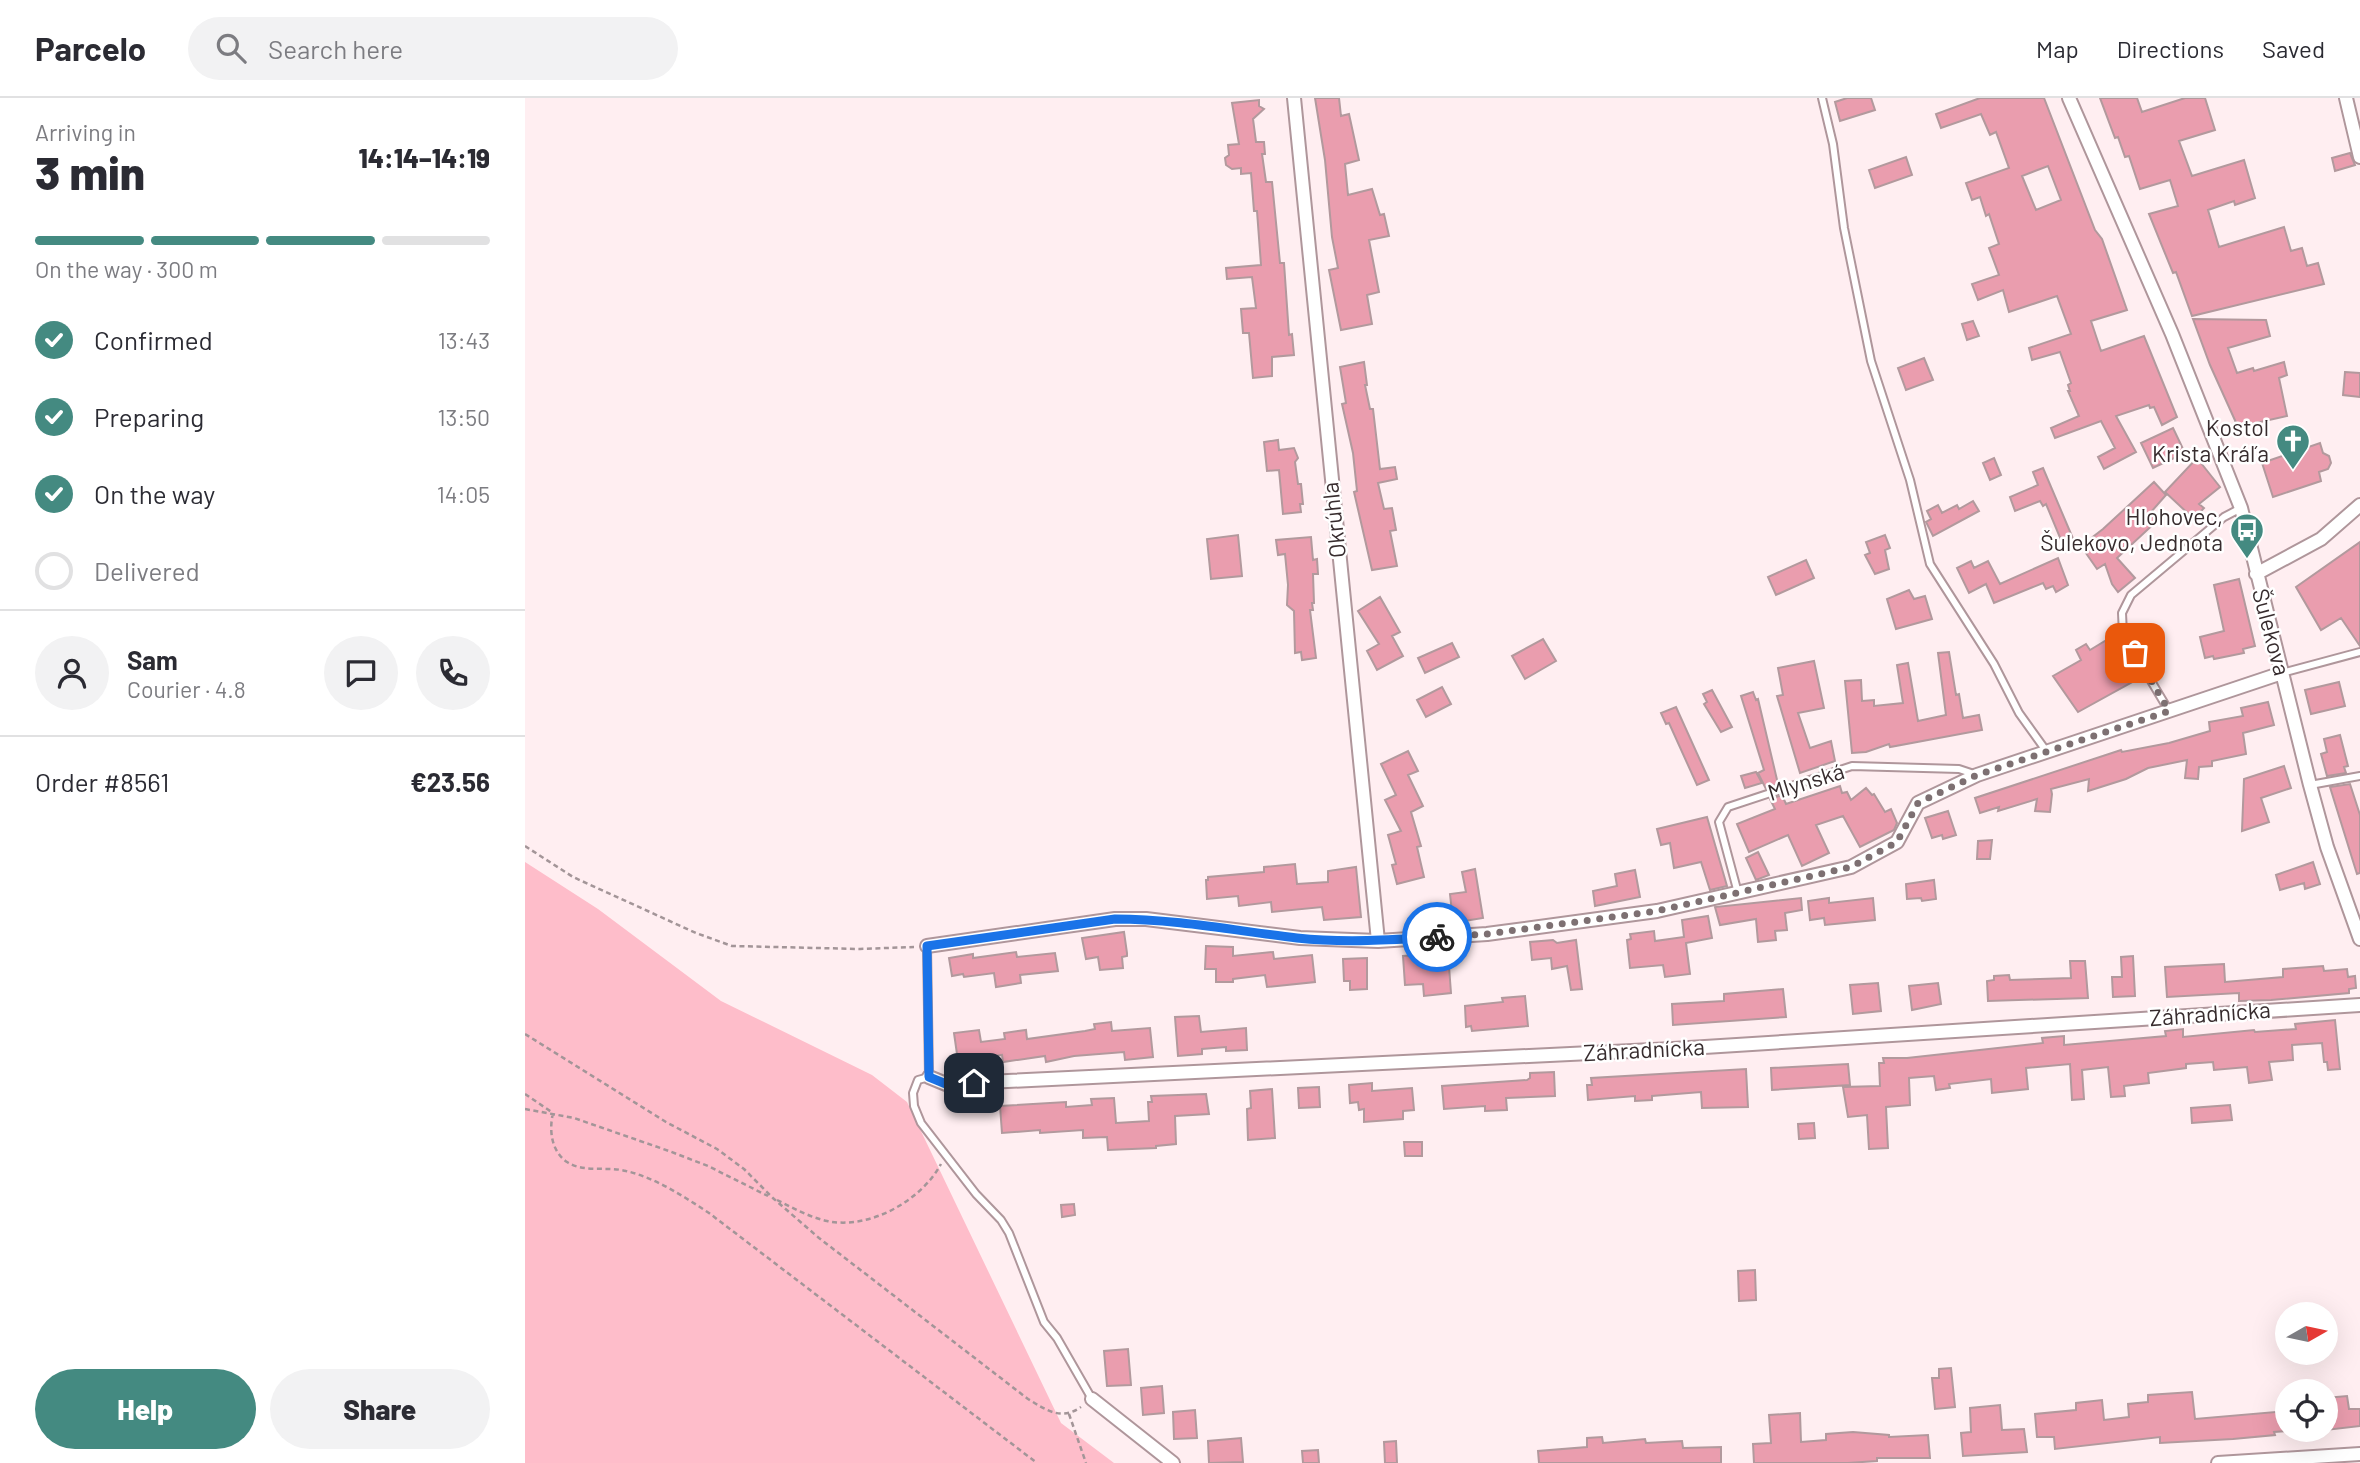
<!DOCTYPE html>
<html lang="en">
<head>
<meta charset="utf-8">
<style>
  :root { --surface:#fff; --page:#f2f2f3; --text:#2b2b33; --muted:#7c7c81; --line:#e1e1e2; --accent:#448a81 }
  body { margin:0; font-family:Barlow,sans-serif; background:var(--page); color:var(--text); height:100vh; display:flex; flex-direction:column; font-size:26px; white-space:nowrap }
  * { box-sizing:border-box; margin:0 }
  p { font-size:23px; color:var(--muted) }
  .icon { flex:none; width:38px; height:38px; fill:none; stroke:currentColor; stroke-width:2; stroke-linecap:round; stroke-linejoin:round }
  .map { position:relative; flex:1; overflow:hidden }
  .drawer { display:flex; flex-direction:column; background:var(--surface); width:525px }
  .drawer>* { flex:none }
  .needle { width:46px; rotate:81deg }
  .tools { position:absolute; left:1750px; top:1204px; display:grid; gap:14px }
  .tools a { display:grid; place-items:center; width:63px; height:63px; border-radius:50%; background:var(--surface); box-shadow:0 7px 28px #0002; font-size:35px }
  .pin { position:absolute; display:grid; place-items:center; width:60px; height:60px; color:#fff; margin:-30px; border-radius:14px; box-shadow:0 4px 10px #0006 }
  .courier { position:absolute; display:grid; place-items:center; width:70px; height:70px; margin:-35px; border:5px solid #1a73e8; border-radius:50%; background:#fff; color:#222; box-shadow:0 2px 9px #0007 }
  .summary em { font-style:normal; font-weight:800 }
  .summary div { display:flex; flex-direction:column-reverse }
  .summary { display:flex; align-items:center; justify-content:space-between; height:119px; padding:0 35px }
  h1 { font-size:46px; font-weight:800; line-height:52px }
  .bar { display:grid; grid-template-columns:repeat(4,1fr); gap:10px 7px; align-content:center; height:84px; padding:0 35px }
  .bar i { height:9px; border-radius:5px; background:var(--line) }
  .bar .selected { background:var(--accent) }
  .bar p { grid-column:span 4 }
  .line { display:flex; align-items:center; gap:18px; padding:0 35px; border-top:2px solid var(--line) }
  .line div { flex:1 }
  .round { display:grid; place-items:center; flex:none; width:74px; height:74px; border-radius:37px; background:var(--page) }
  ol { padding:0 35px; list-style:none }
  li { display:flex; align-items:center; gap:21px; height:77px }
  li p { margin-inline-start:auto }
  li .icon { padding:7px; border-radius:50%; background:var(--accent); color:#fff; stroke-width:4 }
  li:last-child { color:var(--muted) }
  li i { width:38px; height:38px; border:4px solid var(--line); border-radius:50% }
  .button { display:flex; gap:14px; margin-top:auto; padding:14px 35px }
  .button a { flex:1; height:80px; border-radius:42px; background:var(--accent); color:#fff; font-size:28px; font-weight:800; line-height:80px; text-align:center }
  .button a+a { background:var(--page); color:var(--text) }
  header { display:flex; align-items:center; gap:42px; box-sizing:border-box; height:98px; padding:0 35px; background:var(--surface); border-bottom:2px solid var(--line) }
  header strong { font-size:33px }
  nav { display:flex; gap:38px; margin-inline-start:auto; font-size:24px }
  .search { width:490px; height:63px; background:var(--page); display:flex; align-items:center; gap:18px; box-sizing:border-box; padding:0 24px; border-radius:38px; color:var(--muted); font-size:26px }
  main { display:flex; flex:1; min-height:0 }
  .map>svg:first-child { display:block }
</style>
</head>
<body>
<header>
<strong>Parcelo</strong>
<div class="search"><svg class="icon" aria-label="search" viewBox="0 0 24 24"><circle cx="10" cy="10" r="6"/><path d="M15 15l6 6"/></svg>Search here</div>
<nav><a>Map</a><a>Directions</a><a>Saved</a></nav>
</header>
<main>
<section class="drawer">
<div class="summary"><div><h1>3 min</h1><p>Arriving in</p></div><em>14:14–14:19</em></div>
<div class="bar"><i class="selected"></i><i class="selected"></i><i class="selected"></i><i></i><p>On the way · 300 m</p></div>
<ol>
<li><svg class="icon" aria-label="check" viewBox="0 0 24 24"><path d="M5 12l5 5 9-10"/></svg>Confirmed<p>13:43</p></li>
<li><svg class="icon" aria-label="check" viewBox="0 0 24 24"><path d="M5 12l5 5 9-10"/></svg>Preparing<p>13:50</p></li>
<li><svg class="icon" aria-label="check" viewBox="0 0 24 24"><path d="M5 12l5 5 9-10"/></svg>On the way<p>14:05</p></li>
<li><i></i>Delivered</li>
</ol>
<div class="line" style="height:126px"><a class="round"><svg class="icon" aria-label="person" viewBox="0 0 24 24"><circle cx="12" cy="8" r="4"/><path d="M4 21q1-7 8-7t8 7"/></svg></a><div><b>Sam</b><p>Courier · 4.8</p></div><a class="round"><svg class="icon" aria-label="chat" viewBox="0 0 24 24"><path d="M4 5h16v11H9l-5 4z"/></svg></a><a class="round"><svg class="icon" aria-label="phone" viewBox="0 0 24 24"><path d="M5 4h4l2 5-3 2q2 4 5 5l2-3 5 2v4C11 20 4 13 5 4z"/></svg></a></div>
<div class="line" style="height:91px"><div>Order #8561</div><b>€23.56</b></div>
<div class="button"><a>Help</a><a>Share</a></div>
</section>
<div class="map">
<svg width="1835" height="1365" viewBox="0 0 1835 1365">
  <rect width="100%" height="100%" fill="#ffeef1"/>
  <path fill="#febdca" d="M0,764l73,47 123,92 151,74 35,27 154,321 53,40h-589z"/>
  <path fill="#ea9dae" stroke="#b2999d" stroke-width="2" fill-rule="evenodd" d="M790,0h24l2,18 8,-2 10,46 -14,4 3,31 24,-6 8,26 4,-1 5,22 -20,4 10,52 -12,3 5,29 -31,6 -12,-60 9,-2 -6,-31 -7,-77z
    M1322,0h24l4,12 -35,11 -5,-19z
    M1455,0h64l51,132 7,9 25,71 -36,11 10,30 43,-15 33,81 -15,8 -8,-18 -4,1 -1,-3 -33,11 20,36 -32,17 -6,-12 17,-9 -14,-27 -46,17 -4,-10 28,-12 -11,-25h2l-2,-6 3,-2 -11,-31 -28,8 -3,-12 42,-14 -14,-38 -48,16 -6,-22 -25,10 -6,-16 27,-9 -10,-27 10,-4 -10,-30 -3,2 -6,-19 -8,3 -6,-17 43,-15 -13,-36 -6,3 -9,-21 -40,14 -5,-14zM1523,68l13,34 -25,10 -14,-34z
    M1575,0h37l5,14 43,-14h20l10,32 -36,11 13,35 52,-16 11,38 -20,7 -1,-4 -26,9 11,37 65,-20 7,24 11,-3 5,18 11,-3 6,21 -132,32 -16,-44 -3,1 -24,-59 29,-8 -8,-26 -30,9 -11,-33 -4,1 -7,-20 -3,1z
    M734,2v6l5,3 -11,10 3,23h8l1,12h-3l4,28h6l8,81h4l5,72 3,-1 2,21 -22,2v19l-19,2 -4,-45h-6l-2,-24 15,-1 -4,-31 -25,2 -1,-11 35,-3 -4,-54h-3l-3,-38 -10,1v-6l-9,1 -6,-4 -1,-7 4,-3 -1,-10 11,-1 -7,-41z
    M1825,55l5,12 -20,6 -3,-13z
    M1381,59l6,18 -37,13 -6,-18z
    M1668,221l73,1 4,16 -42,12 9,25 16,-5 1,3 30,-9 3,13 -8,3 8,38 -49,11 -28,-62z
    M1448,223l6,15 -12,4 -5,-16z
    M1399,260l9,22 -27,10 -8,-22z
    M839,264l3,23h-2l5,24h3l7,60 15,-2 2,12 -19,4 6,26 8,-1 4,22 -6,1 7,35 -25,4 -18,-78 3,-1 -4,-38 -11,-49 4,-1 -6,-36z
    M1820,274l15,1v24l-17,-2z
    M1648,330l12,25 -32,15 -12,-25z
    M753,342l1,10 15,-2 4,10 -3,4 3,22h3l2,20h-3l1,8 -18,2 -4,-44 -12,1 -3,-29z
    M1795,345l3,10 6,3 2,7 -3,6 -9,3 2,9 -48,16 -11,-34z
    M1469,360l7,17 -11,5 -7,-17z
    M1672,360l23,29 -21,17 5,4 -10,11 -29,-27z
    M1518,370l34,80 -11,4 -20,-48 -3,2 -3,-5 -25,10 -5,-14 28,-12 -5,-13z
    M1629,384l12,13 -15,17 8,7 -42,39 18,20 -17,14 -6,-8 -7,-20 -8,5 -16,-23 22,-17z
    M1448,403l6,10 -46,25 -7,-14 5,-3 -4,-8 11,-6 4,8 15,-8 2,4z
    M713,437l4,41 -31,3 -4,-40z
    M1360,437l5,13 -5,2 4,19 -14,5 -10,-19 5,-2 -4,-11z
    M786,439l2,23 4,-1 1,15h-5l1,29h-2l1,7h-3l6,48 -14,2 -1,-8 -6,1 -1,-42 -7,-6 1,-20 -3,-31 -7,1 -2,-15z
    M1835,444v104l-19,-28 -20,12 -25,-43z
    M1533,460l10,27 -12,7 -3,-6 -7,3 -3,-6 -49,20 -8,-19 -17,9 -12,-25 14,-7 3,7 14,-7 12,23z
    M1281,462l8,18 -38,17 -8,-18z
    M1714,481l16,67 -12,3 1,4 -30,6 -1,-3 -8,2 -5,-21 24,-6 -10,-46z
    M1384,492l5,9 11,-3 7,23 -36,10 -9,-30z
    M855,499l20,35 -8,4 11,20 -26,14 -10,-19 12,-7 -21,-33z
    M1585,540l24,43 -56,31 -25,-36 28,-16 -5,-10 10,-6 4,6z
    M1018,541l13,22 -31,18 -13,-23z
    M927,545l7,14 -34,16 -7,-15z
    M1424,554l7,43 3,-1 4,24 16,-3 3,15 -92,17 -1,-3 -23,8 -14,1 -7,-72 16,-1 1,21 12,-1v6l29,-3 -6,-38 11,-2 10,58 28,-6 -8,-62z
    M1289,563l10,47 -26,5 12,35 21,-7 4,20 -35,12 -23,-77 6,-1 -5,-27z
    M1814,584l6,24 -34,8 -6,-24z
    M917,589l9,17 -25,13 -9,-17z
    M1187,592l20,37 -11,5 -17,-28 3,-2 -4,-8z
    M1228,594l3,8 2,-1 20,85 -12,5 -8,-16 6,-3 -23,-74z
    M1743,604l6,23 -31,8 3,21 -34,7v5l-13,1 -1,12 -13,-1 2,-18 -39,8 -22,11 -38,12 1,-12 -38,10 1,5 -2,18 -15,-1 2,-12 -39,12 1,-4 -19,6 -5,-15 146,-48 1,2 47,-9 41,-12 -1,-9 34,-6 -2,-8z
    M1151,609l33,73 -12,5 -28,-62 -3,1 -5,-11z
    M1815,637l8,31 -4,1 2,6 -19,3 -6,-22 6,-2 -3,-13z
    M883,653l10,20 -10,4 15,31 -12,6 10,34 -4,1 7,30 -27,7 -5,-19 4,-1 -8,-29 13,-4 -16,-31 11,-5 -15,-31z
    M1759,668l7,22 -30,10 8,24 -27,9 2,-52z
    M1231,674l6,11 -17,5 -4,-12z
    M1825,686l10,31v58l-3,1 -27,-87z
    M1315,688l2,7 5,-1 4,8 15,-12 6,7 2,-1 11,18 6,-3 6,14 -3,7 -34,17 -17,-31 -27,9 13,28 -27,13 -14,-31 -39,17 -12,-28 38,-15 -5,-10 12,-4 4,9z
    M1423,713l8,24 -13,4 -1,-4 -10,3 -7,-20z
    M1182,719l20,69 -17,4 -9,-28 -27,6 -4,-25 -9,2 -4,-16z
    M1467,742l-2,19h-13l1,-18z
    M1233,754l11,23 -13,5 -10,-22z
    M1788,764l7,22 -15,5 -1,-6 -24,7 -4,-15z
    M770,766l2,20 31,-2v-11l28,-4 5,50 -37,3 -2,-13 -50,5 -1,-10 -32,4 -1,-10 -31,3 -1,-19h2v-3l56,-5v-5z
    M950,771l8,49 -25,4 -1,-11 -5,1 -2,-18 16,-2 -4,-20z
    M1110,772l5,27 -45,9 -2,-15 24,-5 -2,-12z
    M1409,782l2,19 -14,2 -1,-3 -14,1 -1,-15z
    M1276,800l1,12 -17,3 2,17 -12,1 1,9 -18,2 -2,-23 -36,6 -5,-18z
    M1304,800v5l44,-5 2,22 -50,5 -1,-7 -14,2 -2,-19z
    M1183,818l4,22 -26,5 4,31 -25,3 -2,-12 -33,3 -3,-28 4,-1 -1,-5 24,-3 1,10 29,-4 -2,-17z
    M599,834l3,21v3l-5,1 1,11 -23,2 -2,-13 -12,2 -4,-21z
    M1028,842l4,3 19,-3 6,49 -11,1 -4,-24 -15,3 -1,-11 -19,2 -2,-18z
    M681,848l27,1v9l40,-4 1,7 38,-4 3,27 -48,5 -2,-12 -32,4v3h-17v-13h-11z
    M491,854l1,5 38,-4 3,18 -38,4 1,8 -25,4 -2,-14 -30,4 -1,-3 -11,2 -3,-18 24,-4v4z
    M923,855l3,40 -27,3 -1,-12 -18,1 -2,-29z
    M1608,858l2,40 -22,1 -1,-20h10l-1,-20z
    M842,860v31l-17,1v-9h-6l-1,-22z
    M1545,863h15l3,37 -100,3 -1,-20 7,-1v-4l15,-1 1,5 61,-2z
    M1699,866l1,18 58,-5v-8l40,-3 1,5 23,-2 1,8 7,-1 1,12 -7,1v4l-78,7 -32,1v-8l-72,4 -2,-30z
    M1353,885l3,28 -28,3 -3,-29z
    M1413,885l3,21 -29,6 -3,-24z
    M1258,891l3,28 -113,8 -1,-21 52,-3v-7z
    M1000,898l3,30 -56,5 -1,-5 -5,1 -1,-21 38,-4 -1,-4z
    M674,918l2,16 45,-4 1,22 -21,1v-4l-24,2v5l-24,2 -3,-39z
    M1810,922l5,49 -12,1 -1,-8h-3l-2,-19 -30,2 1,15 -24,2 3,18 -23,3 -2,-16 -33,3 -1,-8 -27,2v4l-38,5 1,10 -25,3 1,10 -14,1 -3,-30 -26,3 2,29 -12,1 -2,-36 -44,4 2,21 -36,4 -1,-14 -42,5 1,4 -14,2 -2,-14 -25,2 1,27 -24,2 2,41 -19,1 -2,-34 -19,2 -5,-30 37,-1 -1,-23h5l-1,-5h24l136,-15 -1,-5 22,-2v9l102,-9 -1,-5 18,-2v8l71,-7 1,2 41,-3 -1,-5z
    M586,924l1,9 38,-3 3,29 -28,3 -1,-8 -50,4 -28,6 -1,-6 -42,6 -1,-7 -44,6 -4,-28 25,-3 2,12 24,-3 -1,-6 22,-3 1,9 58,-8 10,-2 -1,-5z
    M1323,966l2,21 -78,5 -1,-22z
    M1221,971l2,38 -46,1 -1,-16 -49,4v4l-17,1v-5l-47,4 -1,-15h5l-1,-7z
    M1029,974l1,24 -49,2 1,12 -22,1v-5l-41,3 -2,-23 85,-6 3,-2v-5z
    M847,985v8l40,-3 2,22 -11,1v8l-39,3v-13l-5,1 -1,-8 -8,1 -1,-18z
    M794,989l1,20 -21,1 -1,-20z
    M747,991l3,49 -27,2 -1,-31 4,-1 -1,-17z
    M681,996l3,20 -34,2 1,28 -20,2v2l-48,2 -1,-13 -24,1v-8l-43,3v-3l-38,3 -2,-27 66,-4v5l26,-2 -1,-6 23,-1 2,25 33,-2 -1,-19h4l-1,-6z
    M1705,1007l2,15 -40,3 -1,-15z
    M1289,1025l1,15 -16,1 -1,-15z
    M879,1044h18v14h-17z
    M549,1106l1,11 -13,2 -1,-12z
    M1230,1172l1,30 -17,1 -1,-30z
    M603,1251l3,36 -24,1 -3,-35z
    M1426,1270l4,39 -20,2 -3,-31h7v-9z
    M637,1288l2,27 -21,2 -2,-27z
    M1667,1294l3,27 92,-8v20l-13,1 1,3 -42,4 -73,4v-6l-105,12 -1,-12h-17l-2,-23 41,-4v-7l26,-3 2,20 25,-3 -1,-13 20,-2v-7z
    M1822,1298l2,13h11v17l-34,4v-32z
    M1475,1307l2,25 22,-1 3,23 -64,4 -2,-23 10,-1 -1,-24z
    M670,1312l2,28 -23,1 -1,-27z
    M1275,1315l1,29 25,-2v-6l27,-2 36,3v2l39,-2 2,23h-53v3l-29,2h-94l-1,-19 18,-1 -2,-28z
    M1077,1339l1,6 42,-4 1,4 36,-2 1,7 38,-1v16h-182l-1,-12 49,-4v-9z
    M716,1340l2,24 -34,1 -1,-22z
    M871,1343l1,22h-12l-1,-21z
    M793,1352l1,13h-16l-1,-12z"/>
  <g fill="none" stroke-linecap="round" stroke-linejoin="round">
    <g stroke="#af969b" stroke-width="10">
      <path id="lane" d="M1297,0l11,46 11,84 27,133 39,119 20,84 64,100 25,49 28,39
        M1757,575l78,-21
        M1644,613l-46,-77 -1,-21 9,-18 93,-78 17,-9
        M1785,687l50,-9
        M1213,795l-19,-71 9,-15 124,-41 107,3 15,5
        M402,848l2,131 -11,3 -5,13 1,13 7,17 55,71 25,26 8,13 35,89 13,16 35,61"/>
    </g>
    <g stroke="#af969b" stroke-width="16">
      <path id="street" d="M769,0l84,843
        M1544,0l103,236 69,174 69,277 17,62 33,92
        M1821,0l14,59
        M1731,476l65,-35 39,-34
        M402,848l188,-27h31l154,19 78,3 109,-7 170,-23 194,-44 46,-25 21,-39 59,-28 305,-102
        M404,979l17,7 727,-35 687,-44
        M567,1301l81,64
        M1693,1365l142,-9"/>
    </g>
    <path stroke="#a39598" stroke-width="2.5" stroke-dasharray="5 3.5" stroke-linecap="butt" d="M0,748l48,31 123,56 36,13 128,3 54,-2
      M0,936l141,88 51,27 27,20 30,30 45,39 209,161c18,11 33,22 53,8
      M0,996l28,19c-4,17 -2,38 14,49 16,11 41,4 59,9 30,7 57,25 83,42l328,250
      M0,1011l49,9 95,33 39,15 60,30
      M252,1102c16,8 32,17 50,21 42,9 94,-20 114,-57
      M544,1316l17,49"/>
    <use href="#lane" stroke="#fff" stroke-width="6"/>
    <use href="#street" stroke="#fff" stroke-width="12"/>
  </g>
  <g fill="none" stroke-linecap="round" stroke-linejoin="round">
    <path stroke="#7d7072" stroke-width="7" stroke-dasharray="0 12.6" d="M912,839l50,-3 170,-23 194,-44 46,-25 21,-39 59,-28 192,-64 -34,-58"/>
    <path stroke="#1a73e8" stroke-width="9" d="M449,985l-28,1 -17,-7 -2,-131 188,-27c61,0 122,12 182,19 47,5 94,2 140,-1"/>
  </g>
  <defs>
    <g id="church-pin" transform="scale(1.75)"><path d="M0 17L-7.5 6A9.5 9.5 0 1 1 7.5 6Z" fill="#448a81" stroke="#fff"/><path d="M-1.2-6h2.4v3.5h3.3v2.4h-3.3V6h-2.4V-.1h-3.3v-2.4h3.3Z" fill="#fff"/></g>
    <g id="bus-pin" transform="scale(1.75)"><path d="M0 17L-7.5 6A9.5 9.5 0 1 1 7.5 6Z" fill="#448a81" stroke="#fff"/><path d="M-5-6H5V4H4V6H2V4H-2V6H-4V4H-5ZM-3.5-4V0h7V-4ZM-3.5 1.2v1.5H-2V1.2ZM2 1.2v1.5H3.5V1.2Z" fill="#fff"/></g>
  </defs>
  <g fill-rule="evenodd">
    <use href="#church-pin" x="1768" y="343"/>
    <use href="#bus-pin" x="1722" y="432"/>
  </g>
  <g text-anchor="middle" stroke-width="5" stroke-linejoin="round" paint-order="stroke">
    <g font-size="23" fill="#372c2e" stroke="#fff" text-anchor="end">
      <text x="1744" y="338">Kostol<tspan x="1744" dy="26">Krista Kráľa</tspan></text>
      <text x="1698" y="427">Hlohovec,<tspan x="1698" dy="26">Šulekovo, Jednota</tspan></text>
    </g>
    <g font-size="23" fill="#372c2e" stroke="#fff">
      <text transform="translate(809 422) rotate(-96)" y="8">Okrúhla</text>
      <text transform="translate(1746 534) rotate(75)" y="8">Šulekova</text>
      <text transform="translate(1281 684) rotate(-17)" y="8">Mlynská</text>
      <text transform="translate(1685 916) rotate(-4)" y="8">Záhradnícka</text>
      <text transform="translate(1119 952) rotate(-3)" y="8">Záhradnícka</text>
    </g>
  </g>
</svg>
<div class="tools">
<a><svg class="needle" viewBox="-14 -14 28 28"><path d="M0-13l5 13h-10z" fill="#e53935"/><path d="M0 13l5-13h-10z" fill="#7c7c81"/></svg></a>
<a><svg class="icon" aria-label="locate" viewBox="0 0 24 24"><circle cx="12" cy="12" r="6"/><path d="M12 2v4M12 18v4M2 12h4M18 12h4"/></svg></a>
</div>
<div class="pin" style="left:1610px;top:555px;background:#ea580c"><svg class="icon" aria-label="bag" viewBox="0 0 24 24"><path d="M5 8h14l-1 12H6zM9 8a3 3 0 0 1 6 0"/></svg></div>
<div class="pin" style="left:449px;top:985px;background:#1f2937"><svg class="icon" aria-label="home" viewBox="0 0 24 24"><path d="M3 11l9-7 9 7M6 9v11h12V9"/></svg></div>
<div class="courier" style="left:912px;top:839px"><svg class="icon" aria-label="bike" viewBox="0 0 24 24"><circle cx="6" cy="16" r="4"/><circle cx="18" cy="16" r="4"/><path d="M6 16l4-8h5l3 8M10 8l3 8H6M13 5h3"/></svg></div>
</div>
</main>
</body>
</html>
